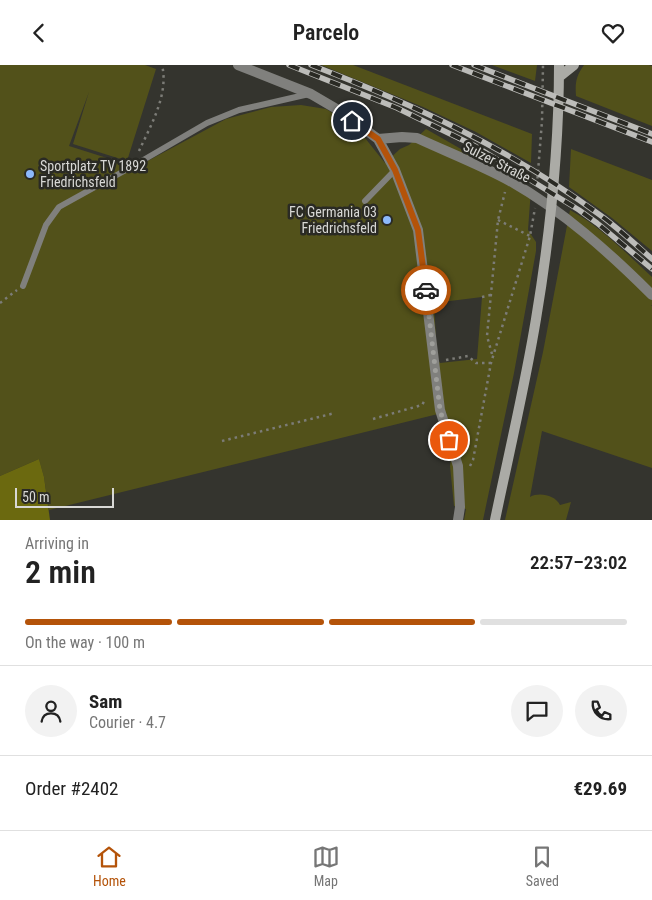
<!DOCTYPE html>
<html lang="en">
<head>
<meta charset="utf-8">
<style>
  :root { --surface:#fff; --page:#f2f2f2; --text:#222; --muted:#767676; --line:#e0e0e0; --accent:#b45309 }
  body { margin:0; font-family:"Roboto Condensed",sans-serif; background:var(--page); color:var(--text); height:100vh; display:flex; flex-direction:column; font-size:19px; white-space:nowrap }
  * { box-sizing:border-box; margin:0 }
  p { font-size:16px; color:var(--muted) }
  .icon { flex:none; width:28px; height:28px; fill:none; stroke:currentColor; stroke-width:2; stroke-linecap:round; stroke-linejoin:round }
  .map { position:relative; height:455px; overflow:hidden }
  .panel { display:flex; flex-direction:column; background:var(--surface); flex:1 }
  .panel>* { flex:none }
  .scale { position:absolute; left:15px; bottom:12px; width:99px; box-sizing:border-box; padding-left:5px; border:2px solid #d8d8d5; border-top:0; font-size:14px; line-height:18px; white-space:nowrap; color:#d8d8d5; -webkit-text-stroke:4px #2a2a24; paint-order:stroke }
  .pin { position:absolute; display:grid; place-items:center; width:42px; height:42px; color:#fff; margin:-21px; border:2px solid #fff; border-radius:50%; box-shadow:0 1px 5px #0007 }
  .courier { position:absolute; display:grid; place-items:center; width:50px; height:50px; margin:-25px; border:4px solid #b45309; border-radius:50%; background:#fff; color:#222; box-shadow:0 1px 6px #0007 }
  .head em { font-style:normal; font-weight:600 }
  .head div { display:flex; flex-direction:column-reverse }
  .head { display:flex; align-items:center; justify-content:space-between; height:85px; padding:0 25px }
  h1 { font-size:32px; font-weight:600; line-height:38px }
  .bar { display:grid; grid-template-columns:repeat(4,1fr); gap:8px 5px; align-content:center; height:60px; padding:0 25px }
  .bar i { height:6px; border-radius:4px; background:var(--line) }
  .bar .current { background:var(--accent) }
  .bar p { grid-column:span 4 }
  .line { display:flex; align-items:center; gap:12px; padding:0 25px; border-top:1px solid var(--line) }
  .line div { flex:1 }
  .round { display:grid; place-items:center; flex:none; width:52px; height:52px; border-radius:26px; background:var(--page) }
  header { display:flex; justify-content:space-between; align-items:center; height:65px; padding:0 25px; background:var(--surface); font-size:22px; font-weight:600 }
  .tabs { display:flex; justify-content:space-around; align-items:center; height:70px; border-top:1px solid var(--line); background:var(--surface); font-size:14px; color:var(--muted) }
  .tabs a { display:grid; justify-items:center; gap:2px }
  .tabs .current { color:var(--accent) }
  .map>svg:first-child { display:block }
</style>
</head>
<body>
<header><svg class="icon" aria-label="back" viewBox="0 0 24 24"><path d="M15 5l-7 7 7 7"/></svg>Parcelo<svg class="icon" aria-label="heart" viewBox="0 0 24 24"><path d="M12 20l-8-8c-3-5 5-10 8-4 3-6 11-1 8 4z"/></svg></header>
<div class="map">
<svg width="652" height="455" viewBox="0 0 652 455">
  <rect width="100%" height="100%" fill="#34342e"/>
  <path fill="#52511a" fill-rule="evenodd" d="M0,0h145l11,4 -29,92 -54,-17 16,-52 -20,54 57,18 3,7 97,-52 45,-12 30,-2 25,4 31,19 28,35 15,-14 9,-4 17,-16 105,60 -3,41 8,12v9l-22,122 -31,147h-19l2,-11 -12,-3 -4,-40 3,-21 -7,-33 -397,98 -5,-33 -5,-18 -39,17zM482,232l-5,62 -37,4 -3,-5 -3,-55z
    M321,0h32l179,69 -1,29 -55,-31 -53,-25z
    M492,0h45l-2,16z
    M584,0h65l3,1v60l-76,-30c-1,-13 0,-20 8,-31z
    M571,84l81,31v71l-40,-33 -43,-31z
    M570,145c31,17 56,43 82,67v28h-1l1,1v162l-110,-37 -12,66c9,-5 25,-2 30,8l11,-3 -5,18h-61l38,-168z"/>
  <path fill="#6b690f" d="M39,394l5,18 6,43h-50v-44z"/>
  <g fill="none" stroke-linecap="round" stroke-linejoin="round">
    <path stroke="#7c7c77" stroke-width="2.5" stroke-dasharray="2.5 4" stroke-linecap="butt" d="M139,86c12,-26 30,-57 23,-86
      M537,120l5,-64 1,-56
      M498,155l32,16
      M482,232l9,-2
      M0,238l17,-13
      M492,289l-5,-18 11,-116 7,-28
      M446,295l22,-4 8,7h15
      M373,354l49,-14 3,-5
      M222,376l113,-28
      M470,401l3,-6 18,-97 39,-127 5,-28"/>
    <path stroke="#80807d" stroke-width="6" d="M365,136l30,-31
      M23,221l23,-61 13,-18 74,-41 74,-43 32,-13 70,-16"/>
    <path stroke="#80807d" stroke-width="10" d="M238,0l73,29 29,17 38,28 17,31 23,60 22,180 18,56 2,41 -2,13
      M378,74l24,-2 15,1c30,14 64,27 93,43 54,31 99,71 142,114"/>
    <path stroke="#ababa6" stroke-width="10" d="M559,12l15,-12
      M495,455c14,-67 30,-134 41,-201 14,-84 23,-169 23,-254"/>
    <g stroke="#bcbcb9" stroke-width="5.5">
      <path id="rail" d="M289,0l108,43 78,38 104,64 18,13 55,46
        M311,0c102,39 201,85 289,150 18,13 35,29 52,44
        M452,0l200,77
        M474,0l178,69"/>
    </g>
    <use href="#rail" stroke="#2a2a24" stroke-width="4" stroke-dasharray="11" stroke-linecap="butt"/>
  </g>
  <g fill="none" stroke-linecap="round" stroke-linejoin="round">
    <path stroke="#9f9f9b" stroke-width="5" stroke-dasharray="0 9" d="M426,225l14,120 9,30"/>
    <path stroke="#b45309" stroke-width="6" d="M352,56l26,18 17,31 23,60 8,60"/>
  </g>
  <g fill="#8cb9fc" stroke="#2a2a24" stroke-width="2">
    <circle cx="30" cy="109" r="5"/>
    <circle cx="387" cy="155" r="5"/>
  </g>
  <g text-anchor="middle" stroke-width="5" stroke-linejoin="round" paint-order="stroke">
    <g font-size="14" fill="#d8d8d5" stroke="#2a2a24">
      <text transform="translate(497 97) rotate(27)" y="5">Sulzer Straße</text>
    </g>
    <g font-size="14" fill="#d8d8d5" stroke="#2a2a24" text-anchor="start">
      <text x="40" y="106">Sportplatz TV 1892<tspan x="40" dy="16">Friedrichsfeld</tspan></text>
      <text x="377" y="152" text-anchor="end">FC Germania 03<tspan x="377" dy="16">Friedrichsfeld</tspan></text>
    </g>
  </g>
</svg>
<div class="scale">50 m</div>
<div class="pin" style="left:449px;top:375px;background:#ea580c"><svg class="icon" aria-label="bag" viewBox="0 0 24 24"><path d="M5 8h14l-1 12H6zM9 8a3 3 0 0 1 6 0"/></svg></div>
<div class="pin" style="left:352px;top:56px;background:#1f2937"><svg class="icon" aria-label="home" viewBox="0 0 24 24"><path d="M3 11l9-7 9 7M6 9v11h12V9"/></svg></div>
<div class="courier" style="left:426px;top:225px"><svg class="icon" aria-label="car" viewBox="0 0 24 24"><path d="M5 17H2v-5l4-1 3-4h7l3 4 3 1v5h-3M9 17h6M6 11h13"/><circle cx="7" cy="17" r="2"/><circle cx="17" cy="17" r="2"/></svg></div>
</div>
<section class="panel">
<div class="head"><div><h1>2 min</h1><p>Arriving in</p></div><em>22:57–23:02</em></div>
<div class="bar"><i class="current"></i><i class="current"></i><i class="current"></i><i></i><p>On the way · 100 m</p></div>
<div class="line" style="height:90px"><a class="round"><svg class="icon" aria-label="person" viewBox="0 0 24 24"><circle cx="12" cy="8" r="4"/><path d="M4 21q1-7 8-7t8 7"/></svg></a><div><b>Sam</b><p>Courier · 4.7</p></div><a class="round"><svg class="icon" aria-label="chat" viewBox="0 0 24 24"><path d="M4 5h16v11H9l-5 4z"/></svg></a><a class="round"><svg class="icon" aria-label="phone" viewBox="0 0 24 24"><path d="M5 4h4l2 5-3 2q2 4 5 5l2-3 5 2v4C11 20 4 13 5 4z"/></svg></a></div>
<div class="line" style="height:65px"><div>Order #2402</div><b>€29.69</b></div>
</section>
<nav class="tabs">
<a class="current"><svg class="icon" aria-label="home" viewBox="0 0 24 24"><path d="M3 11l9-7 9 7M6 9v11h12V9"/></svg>Home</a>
<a><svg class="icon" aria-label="map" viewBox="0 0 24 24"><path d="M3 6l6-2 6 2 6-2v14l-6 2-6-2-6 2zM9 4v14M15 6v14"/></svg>Map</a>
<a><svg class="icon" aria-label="saved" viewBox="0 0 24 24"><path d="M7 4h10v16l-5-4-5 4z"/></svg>Saved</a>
</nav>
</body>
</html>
